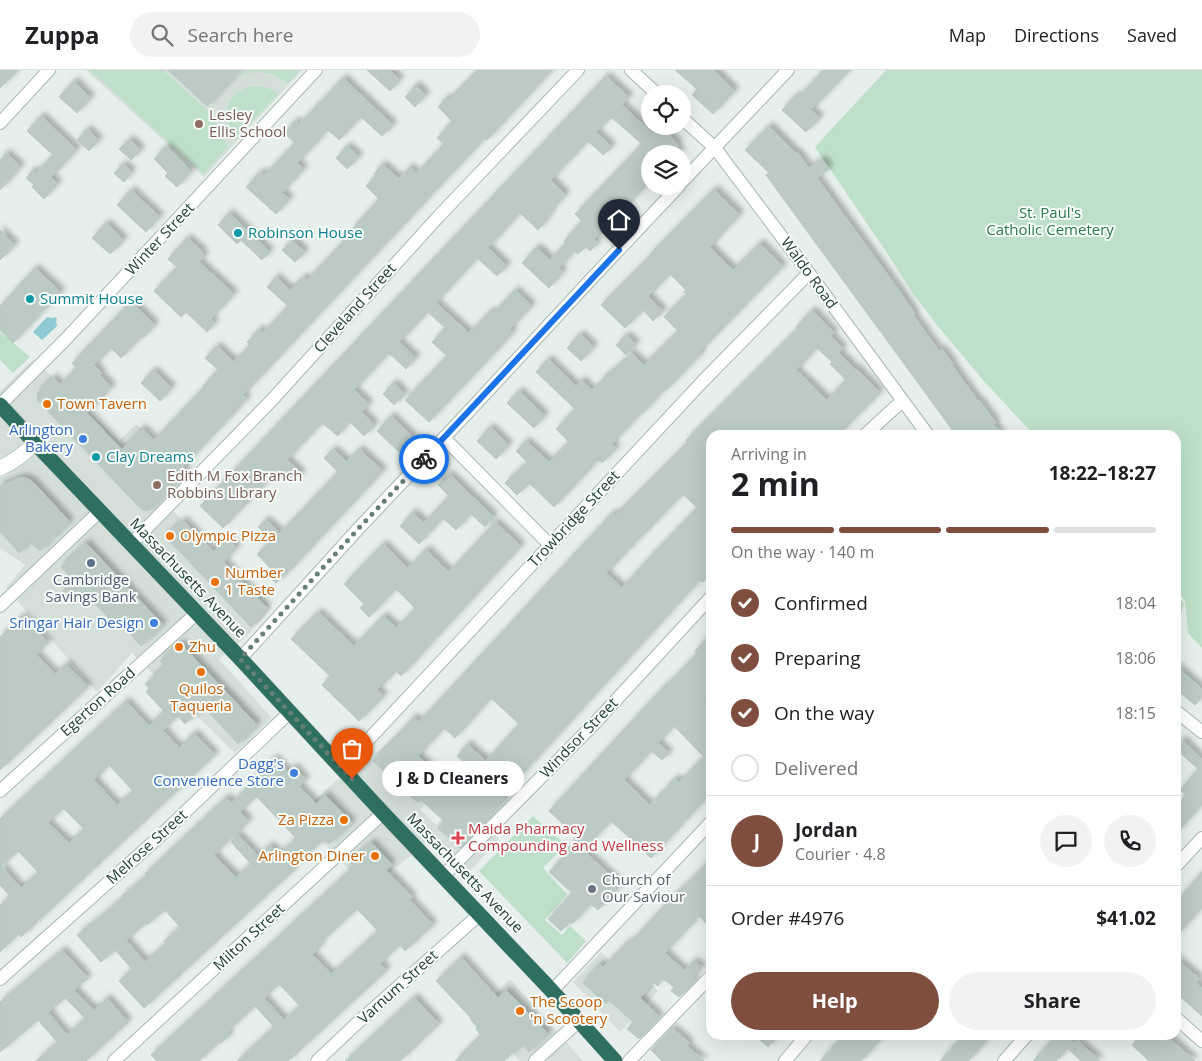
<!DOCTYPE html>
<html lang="en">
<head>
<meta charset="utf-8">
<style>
  :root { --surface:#fff; --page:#f2f2f2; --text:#202124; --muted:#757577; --line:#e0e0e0; --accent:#7f4e3f }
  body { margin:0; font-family:"Open Sans",sans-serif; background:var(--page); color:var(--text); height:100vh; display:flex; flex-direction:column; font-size:19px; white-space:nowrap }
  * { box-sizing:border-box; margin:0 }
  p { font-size:16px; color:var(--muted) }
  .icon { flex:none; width:28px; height:28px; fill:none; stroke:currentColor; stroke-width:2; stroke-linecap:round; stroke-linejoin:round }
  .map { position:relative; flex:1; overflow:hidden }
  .sheet { position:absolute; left:706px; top:360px; width:475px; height:610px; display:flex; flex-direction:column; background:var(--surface); border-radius:15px; box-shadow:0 5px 20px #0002 }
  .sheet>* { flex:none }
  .fabs { position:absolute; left:641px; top:15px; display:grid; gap:10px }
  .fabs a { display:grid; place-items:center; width:50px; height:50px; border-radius:50%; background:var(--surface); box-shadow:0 5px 20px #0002; font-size:25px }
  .pin { position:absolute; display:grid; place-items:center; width:42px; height:42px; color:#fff; margin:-51px -21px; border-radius:50% 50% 50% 0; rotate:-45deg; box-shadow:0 0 5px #0007 }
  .pin .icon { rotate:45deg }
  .courier { position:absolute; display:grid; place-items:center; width:50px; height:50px; margin:-25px; border:4px solid #1a73e8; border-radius:50%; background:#fff; color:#222; box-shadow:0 1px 6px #0007 }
  .bubble { position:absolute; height:35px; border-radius:18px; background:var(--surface); box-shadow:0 5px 20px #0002; font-size:16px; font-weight:700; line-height:35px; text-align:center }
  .overview em { font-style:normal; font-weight:700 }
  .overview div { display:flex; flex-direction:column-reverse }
  .overview { display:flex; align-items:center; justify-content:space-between; height:85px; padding:0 25px }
  h1 { font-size:32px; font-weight:700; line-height:38px }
  .bar { display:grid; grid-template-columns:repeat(4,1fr); gap:8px 5px; align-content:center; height:60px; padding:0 25px }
  .bar i { height:6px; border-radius:4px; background:var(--line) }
  .bar .on { background:var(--accent) }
  .bar p { grid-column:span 4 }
  .line { display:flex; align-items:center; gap:12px; padding:0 25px; border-top:1px solid var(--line) }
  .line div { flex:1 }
  .round { display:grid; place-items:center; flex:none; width:52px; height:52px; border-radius:26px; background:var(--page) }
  ol { padding:0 25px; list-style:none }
  li { display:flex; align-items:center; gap:15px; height:55px }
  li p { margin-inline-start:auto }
  li .icon { padding:5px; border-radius:50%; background:var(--accent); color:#fff; stroke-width:4 }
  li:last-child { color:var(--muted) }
  li i { width:28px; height:28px; border:2px solid var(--line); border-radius:50% }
  .action { display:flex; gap:10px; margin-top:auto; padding:10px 25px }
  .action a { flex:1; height:58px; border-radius:30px; background:var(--accent); color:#fff; font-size:20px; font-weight:700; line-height:58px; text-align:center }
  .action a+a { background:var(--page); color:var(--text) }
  header { display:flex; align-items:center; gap:30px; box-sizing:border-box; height:70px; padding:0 25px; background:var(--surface); border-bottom:1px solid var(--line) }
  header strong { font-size:24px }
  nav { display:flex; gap:28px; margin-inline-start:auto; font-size:18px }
  .search { width:350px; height:45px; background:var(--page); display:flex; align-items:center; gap:12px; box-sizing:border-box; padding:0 18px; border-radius:28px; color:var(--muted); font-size:19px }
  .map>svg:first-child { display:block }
</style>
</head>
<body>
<header>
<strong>Zuppa</strong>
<div class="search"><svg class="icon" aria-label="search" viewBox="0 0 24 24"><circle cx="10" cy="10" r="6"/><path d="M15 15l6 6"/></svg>Search here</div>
<nav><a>Map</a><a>Directions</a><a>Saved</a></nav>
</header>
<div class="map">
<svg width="1202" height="991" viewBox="0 0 1202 991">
  <defs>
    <filter id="shadow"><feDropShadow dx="4" dy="-4" stdDeviation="2.5" flood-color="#0004"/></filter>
  </defs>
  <rect width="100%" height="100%" fill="#e6efeb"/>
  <path fill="#d4dfda" d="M86,0h216l-98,107z
    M34,289l85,82 17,-17 55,50 -27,28 108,106 -25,28 -28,23 53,59 -37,35 -103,-100 -35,39 -91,-104 19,-23 -25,-17v-157z
    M395,666l55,42 -30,31 16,16 24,-22 39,36 -29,32 -36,-35 -65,54 -72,-74 40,-36 27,-15z
    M601,882l29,26 7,-7 21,20 -38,41 -47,-50z
    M510,909l73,82h-63l-31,-35 -8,-19z"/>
  <path fill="#bfe0c8" d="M90,0h73l50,46 15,31 -25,27z
    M246,0h55l-13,13c-16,-11 -27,-13 -46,-9z
    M886,0h316v578l-14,-15 -3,-32 -6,-8 -3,-2v-156h-142l-51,-55 -47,-56 -24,-32 -25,-39 -72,-106z
    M251,16c10,0 19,1 27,8l-42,45c-10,-14 -14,-33 0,-45 4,-4 10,-6 15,-8z
    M0,262l30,25 -17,16 -13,-13z
    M1176,524l8,9c-1,7 -2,13 -8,17z
    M533,746l33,29 -23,23 24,26 -22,26 17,15 8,-9 16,15 -19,22 -88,-92z"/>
  <path fill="#8ec9d4" d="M47,247l6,1 2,-1 2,1 -1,3 1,5 -15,14 -9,-8z"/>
  <path fill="#bbcac4" stroke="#b8c9c2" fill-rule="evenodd" filter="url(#shadow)" d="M0,0h18l-18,18z
    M168,0h73l-34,36z
    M367,0h22l11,10 -10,11z
    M478,0h74l-65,70 -2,-2 -242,257 4,4 -64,68 4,4 -37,39 -4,1 -4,-1 -104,-109 -1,-5 2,-5 14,-14 7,8 16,-17 -4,-5 59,-62 24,24 -12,13 -2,-1 -20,21 -10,-10 -17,17 8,8 -2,2 12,12 -25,26 35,37 20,-22 12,12 50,-53 -1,-1 15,-16 -13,-12 12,-12 17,16 16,-17 -3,-3 12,-13 4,4 25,-27 -21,-19 9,-10 14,13 13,-13 4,3 46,-49 -1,-2 27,-30 -13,-13 10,-10 -2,-2 8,-10 17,15 11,-12 6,7 28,-30 -7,-6 15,-17 -14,-14 8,-9 2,2z
    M675,0h39l21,21 -22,23 -21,-19 5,-6z
    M824,0h26l-39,40 9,8 -14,14 -24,-22 14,-15 2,2z
    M606,6l23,21 -7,8 31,29 5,-5 6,7 3,-3 12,12 -3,2 6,7h-32v28l-56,57 4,4 -8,8 -4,-5 -8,8 -3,-3 -16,17 4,4 -14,16 -27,-25 15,-16 13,13 16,-17 -2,-2 18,-20 -7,-7 67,-70 -31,-27 -15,15 16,15 -9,8 -15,-14 -37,39 15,15 -15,16 1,1 -6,7 1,1 -9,10 -18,-17 -32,35 19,18 -10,10 -20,-18 -41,45 33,30 21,-22 3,2 22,-23 17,16 -22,23 3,4 -70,74 -14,15 -24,-22 42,-44 -15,-14 13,-14 -17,-16 -29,30 17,16 -10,11 -17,-16 -35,37 15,14 -7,8 13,13 -11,11 -15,-15 -11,15 -16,-13 -35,37 15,14 -8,8 -15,-13 -56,59 -23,-22z
    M343,8l50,47 -11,11 -21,-19 -22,23 -11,-10 -31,33 7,6 -22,24 8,6 -14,15 -30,-27 14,-15 4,3 31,-32 -11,-10 11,-12 4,3z
    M74,11l17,17 -14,15 -18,-16z
    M416,15l10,10 -11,12 -10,-10z
    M41,46l36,34 -26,27 7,7 -14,15 -12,-12 2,-2 -8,-7 7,-8 3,3 17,-18 -26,-24z
    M769,56l27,27 1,-1 12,16 13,-9 7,10 -12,9 81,111 17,25 -2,1 26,36 3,-2 11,15 -1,1 26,36 1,-1 17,23 -2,2 8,10h-46l-190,-260 3,-2 -24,-23z
    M87,59l12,11 -10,11 -12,-11z
    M130,69l11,11 -10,10 -12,-11z
    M166,76l26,25 -15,16 -12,-11 3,-3 -14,-14z
    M347,76l12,11 -12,12 -11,-11z
    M6,83l15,14 -21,23v-30z
    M123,94l9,8 -8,10 -10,-9z
    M714,119l26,26 -26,27h1l-5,5 23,23 27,-27 23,24 -83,84 2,2 -36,37 -1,-1 -22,24 -1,-1 -30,32 4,5 -14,14 -4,-3 -44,47 -25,-24 -12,12 -12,-12 22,-21 -11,-11 10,-10 23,21 20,-20 -13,-13 19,-20 -39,-37 12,-13 28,27 6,-6 10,11 16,-18 1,1 22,-21 13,12 34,-34 -14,-14 23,-23 -3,-2 2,-2 -16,-16 -22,22 15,15 -10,10 -10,-11 -18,18 -24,-23 50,-50 -1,-1z
    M131,120l29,27 -14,15 -29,-27z
    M229,143l41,39 -8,8 -21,-20 -4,4 -19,-19z
    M106,153l18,17 -14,14 -18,-16z
    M0,160l15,15 -15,15z
    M187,168l16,14 -2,1 4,3 -6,6 35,32 -23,25 4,4 -8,9 -21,-20 -5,5 -27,-26 23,-24 -9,-8z
    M293,170l12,12 -10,10 -13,-12z
    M35,198l26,24 -48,51 -13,-13v-24z
    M812,240l22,23 -3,3 12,13 -4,4 17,17 1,-1 23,24 -42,42h-127v138l-8,9 -3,-2 -176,192 -23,24 5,4 -46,48 -22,-20 6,-7 -23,-21 -3,3 -45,-42 41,-44 5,5 193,-209 3,2 73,-73 -2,-2 112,-112 -2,-1zM817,278l15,14 -2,2 16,16 -19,20 -31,-30zM683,424l14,14 -42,43 -33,37 -16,-15zM491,628l28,26 -33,37 -19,-17 -10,12 8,7 -18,20 -29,-27 26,-28 11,10z
    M580,264l14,13 -13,14 -14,-13z
    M626,265l10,9 -10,11 -10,-10z
    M153,300l19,18 -12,13 -19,-18z
    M393,313l12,11 -11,11 -11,-11z
    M519,321l26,25 -11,12 -27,-25z
    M391,346l23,22 -14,15 -23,-22z
    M490,357l19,18 -13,14 -19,-18z
    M333,379l14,13 12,-13 24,22 -91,97 -16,15 -8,-7 5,-5 -16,-17 15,-14 -14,-13 8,-7 14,13 58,-61 -14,-14z
    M449,404l45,43 -9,10 -14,-13 -15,16 -13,-12 -24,26 -19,-18 13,-14 11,11 25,-27 -11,-11z
    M19,408h7l6,3 38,41 -30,29 -10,-9 -11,11 -19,-22v-45z
    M183,450l31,32 13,-14 10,10 -13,14 43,46 -16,19 -86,-91z
    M495,452l26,24 -120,130 -5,-5 -19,19 7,6 -25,25 -37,-36 8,-9 -39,-37 27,-27 36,34 29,-30 14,12 18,-20 -19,-19 -27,28 -9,-9 4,-4 -20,-20 39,-40 25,24 18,-19 23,23z
    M86,473l77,82 -22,21 -18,-20 -4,3 -33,-35 -12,11 -12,-13 12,-11 -13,-14z
    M22,546l26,27 -12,11 19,20 11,-10 22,23 -88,83v-133z
    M711,564v55l-7,8 7,6v90l-60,65 -40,-37 -28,29 38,35 -23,25 -7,-6 -19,20 -2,-2 -9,9 -13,-12 24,-26 -23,-21 21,-23 -2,-1 10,-10 -29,-27 118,-128 1,1 29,-31 -2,-2zM674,656l30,31 -25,25 -4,-4 -25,27 -26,-25 27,-29 11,9 7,-7 -11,-10z
    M180,573l77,82 -19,19 -34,-37 -19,17 -7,-8 -15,14 16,18 15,-15 21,22 -194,182 -3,-3 -18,18v-47l10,-9 -10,-11v-66l126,-118 23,25 15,-15 -18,-19 3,-4 -4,-4 20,-18 -5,-5zM109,695l24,26 -16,14 -23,-25zM63,738l21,21 -15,14 -21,-20zM18,781l20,21 -17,16 -20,-22z
    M1176,596l26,23v8l-7,8 -19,-16z
    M1183,670l19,20v45l-26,28v-27l10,-11 -6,-5 18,-21 -22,-20v-3z
    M274,688l14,14 6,-5 12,13 -7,6 17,18 9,-9 27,28 -23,21 -5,-5 -32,30 2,1 -150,138 -25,-27 13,-12 -17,-19 -14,12 -24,-27 11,-9h1l35,-29 -2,-1 24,-20 -1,-2 81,-77 6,6 18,-19 -1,-1zM256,726l40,42 -17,16 -9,-9 -12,11 -20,-21 -7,7 20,22 -15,13 -22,-22 35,-34 -9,-9zM165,840l15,17 -16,14 2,2 -21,19 -19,-22 20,-17 1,2z
    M371,772l21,23 -6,5 26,27 -2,3 23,25 -28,26 -5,-6 -20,18 7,7 -99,91h-51l37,-34 -19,-21 -28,26 3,3 -9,8 -2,-1 -20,19h-42l-6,-6 203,-189 -4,-4zM357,839l21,22 -47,43 -19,-20 9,-8 -2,-2zM279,914l21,22 -16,14 -20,-22z
    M711,788v71l-12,-13 -34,37 20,18 8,-10 9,6 -10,12 3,2 -16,16 -8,-6 3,-4 -11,-8 -5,7 -4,-4 -14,16 20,19 -21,22 -12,-10 6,-7 -24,-22 -3,4 -23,-21 17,-19 3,3 24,-25 2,2 43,-47 23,-22v1z
    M1202,802v36l-26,28v-34z
    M62,880l26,28 -14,12 20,20 13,-12 21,24 -42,39h-50l21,-19 -19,-22 -38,32v-50zM65,928l20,20 -18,17 -19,-23z
    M461,887l37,41 8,-8 42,44 -19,18 -7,-8 -18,17h-49l26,-26 -5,-6 1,-2 -7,-8 1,-1 -35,-37z
    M1176,889l24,20 -4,4 6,5v28l-26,-23z
    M414,927l25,27 -39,37h-55z
    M672,958l18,15 -3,3 17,15h-42l-11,-11z
    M754,965h25l-11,12z
    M843,965h41l-23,26h-41z
    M963,965h28l-23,26h-28z
    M1056,965h10l7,7 -17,19h-23z
    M1140,965h26l29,26h-46l-17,-16z
    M1077,970l23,21h-19l-13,-12z"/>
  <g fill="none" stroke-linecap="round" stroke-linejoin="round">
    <g stroke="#a8b8b2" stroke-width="14">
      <path id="street" d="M631,0l26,24
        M682,48l33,30 94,125 119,162
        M0,53l49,-53
        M682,112l106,-112
        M0,335l65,-65 251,-270
        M865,365l37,-34
        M444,368l106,107
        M131,474l140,-143 168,-185 139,-146
        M0,536l100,-95
        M240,589l119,-131 113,-120 123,-133 84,-89
        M1176,641l26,21
        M342,698l361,-387 106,-108
        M0,721l197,-178
        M1176,796l26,-28
        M443,806l151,-152 117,-127
        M0,909l159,-142 131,-125
        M552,921l159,-169
        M1176,948l26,23
        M114,991l269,-248
        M317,991l38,-36 125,-111
        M535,991l44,-40
        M629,991l82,-85
        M785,991l22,-26
        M1004,991l23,-26"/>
    </g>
    <g stroke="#a4bbb3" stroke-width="16">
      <path id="secondary" d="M0,398c14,-6 24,-14 35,-25"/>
    </g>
    <g stroke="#c2cac8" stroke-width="16">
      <path id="highway" d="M0,335l35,38 202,212 146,158 169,178 63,70"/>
    </g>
    <use href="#street" stroke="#fff" stroke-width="12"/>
    <use href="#secondary" stroke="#fff" stroke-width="15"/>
    <use href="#highway" stroke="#2f6f62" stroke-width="15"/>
  </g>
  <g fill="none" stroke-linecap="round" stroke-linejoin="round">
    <path stroke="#687f78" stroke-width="5" stroke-dasharray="0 9" d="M352,709l-112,-120 119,-131 65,-69"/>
    <path stroke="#1a73e8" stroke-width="6" d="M424,389l195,-209"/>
  </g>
  <g fill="#8d6e63" stroke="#f7fbf9" stroke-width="2">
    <circle cx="199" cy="54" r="5"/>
    <circle cx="157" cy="415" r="5"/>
  </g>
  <g fill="#0f9aa8" stroke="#f7fbf9" stroke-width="2">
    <circle cx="238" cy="163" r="5"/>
    <circle cx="30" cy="229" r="5"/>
    <circle cx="96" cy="387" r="5"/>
  </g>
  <g fill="#e8710a" stroke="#f7fbf9" stroke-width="2">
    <circle cx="47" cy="334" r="5"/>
    <circle cx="170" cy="466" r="5"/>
    <circle cx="215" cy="512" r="5"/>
    <circle cx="179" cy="577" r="5"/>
    <circle cx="201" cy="602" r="5"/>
    <circle cx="344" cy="750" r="5"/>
    <circle cx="375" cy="786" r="5"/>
    <circle cx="520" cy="941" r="5"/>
  </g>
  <g fill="#3f7fe0" stroke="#f7fbf9" stroke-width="2">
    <circle cx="83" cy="369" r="5"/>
    <circle cx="154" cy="553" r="5"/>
    <circle cx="294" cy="703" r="5"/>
  </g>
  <circle fill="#5c6f8a" stroke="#f7fbf9" stroke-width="2" cx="91" cy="493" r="5"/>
  <path fill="#e0444e" stroke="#f7fbf9" stroke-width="2" d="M455.5 760.5h5v5h5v5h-5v5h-5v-5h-5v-5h5z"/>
  <circle fill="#6b7280" stroke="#f7fbf9" stroke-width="2" cx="592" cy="819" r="5"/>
  <g text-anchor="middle" stroke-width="4" stroke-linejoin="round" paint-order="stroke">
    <g font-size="15" fill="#785e54" stroke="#f7fbf9" text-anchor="start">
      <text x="209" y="50">Lesley<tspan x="209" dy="17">Ellis School</tspan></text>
      <text x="167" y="411">Edith M Fox Branch<tspan x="167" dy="17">Robbins Library</tspan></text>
    </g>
    <g font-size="15" fill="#2d7a4b" stroke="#f7fbf9">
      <text x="1050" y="148">St. Paul's<tspan x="1050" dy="17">Catholic Cemetery</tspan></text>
    </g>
    <g font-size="15" fill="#0d838f" stroke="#f7fbf9" text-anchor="start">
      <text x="248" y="168">Robinson House</text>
      <text x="40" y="234">Summit House</text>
      <text x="106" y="392">Clay Dreams</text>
    </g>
    <g font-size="15" fill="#24423a" stroke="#f7fbf9">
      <text transform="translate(160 169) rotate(-47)" y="5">Winter Street</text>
      <text transform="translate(809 203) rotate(54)" y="5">Waldo Road</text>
      <text transform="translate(355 238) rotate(-48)" y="5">Cleveland Street</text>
      <text transform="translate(574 449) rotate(-47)" y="5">Trowbridge Street</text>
      <text transform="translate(188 508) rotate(46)" y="5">Massachusetts Avenue</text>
      <text transform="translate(98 632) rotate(-42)" y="5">Egerton Road</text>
      <text transform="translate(579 668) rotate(-46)" y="5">Windsor Street</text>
      <text transform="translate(147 777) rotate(-42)" y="5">Melrose Street</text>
      <text transform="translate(465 803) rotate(46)" y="5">Massachusetts Avenue</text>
      <text transform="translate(249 867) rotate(-43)" y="5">Milton Street</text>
      <text transform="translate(398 917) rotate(-42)" y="5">Varnum Street</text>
    </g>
    <g font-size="15" fill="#c56008" stroke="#f7fbf9" text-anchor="start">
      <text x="57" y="339">Town Tavern</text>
      <text x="180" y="471">Olympic Pizza</text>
      <text x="225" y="508">Number<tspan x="225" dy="17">1 Taste</tspan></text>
      <text x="189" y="582">Zhu</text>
      <text x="201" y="624" text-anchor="middle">Quilos<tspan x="201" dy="17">Taqueria</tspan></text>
      <text x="334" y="755" text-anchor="end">Za Pizza</text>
      <text x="365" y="791" text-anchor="end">Arlington Diner</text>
      <text x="530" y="937">The Scoop<tspan x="530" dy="17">'n Scootery</tspan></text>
    </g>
    <g font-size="15" fill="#366cbe" stroke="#f7fbf9" text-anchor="end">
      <text x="73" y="365">Arlington<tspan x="73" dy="17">Bakery</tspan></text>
      <text x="144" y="558">Sringar Hair Design</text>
      <text x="284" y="699">Dagg's<tspan x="284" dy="17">Convenience Store</tspan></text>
    </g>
    <g font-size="15" fill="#4e5e75" stroke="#f7fbf9">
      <text x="91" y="515">Cambridge<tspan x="91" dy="17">Savings Bank</tspan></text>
    </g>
    <g font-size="15" fill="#be3a42" stroke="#f7fbf9" text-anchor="start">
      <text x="468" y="764">Maida Pharmacy<tspan x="468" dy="17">Compounding and Wellness</tspan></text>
    </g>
    <g font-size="15" fill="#5b616d" stroke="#f7fbf9" text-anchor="start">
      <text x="602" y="815">Church of<tspan x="602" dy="17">Our Saviour</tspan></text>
    </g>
  </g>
</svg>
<div class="fabs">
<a><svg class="icon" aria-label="locate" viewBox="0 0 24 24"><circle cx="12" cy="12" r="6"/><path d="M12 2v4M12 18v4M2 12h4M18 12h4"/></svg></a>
<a><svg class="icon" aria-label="layers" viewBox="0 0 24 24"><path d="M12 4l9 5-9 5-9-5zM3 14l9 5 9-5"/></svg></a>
</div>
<div class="pin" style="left:352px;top:709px;background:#ea580c"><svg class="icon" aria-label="bag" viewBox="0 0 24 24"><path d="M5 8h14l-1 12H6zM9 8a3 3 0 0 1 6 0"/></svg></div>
<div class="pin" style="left:619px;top:180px;background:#1f2937"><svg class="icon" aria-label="home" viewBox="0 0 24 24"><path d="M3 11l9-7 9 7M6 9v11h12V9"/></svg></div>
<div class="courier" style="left:424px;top:389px"><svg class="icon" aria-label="bike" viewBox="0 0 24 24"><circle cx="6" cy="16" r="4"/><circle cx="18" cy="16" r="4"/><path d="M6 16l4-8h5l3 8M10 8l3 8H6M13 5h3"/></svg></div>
<div class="bubble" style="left:382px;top:691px;width:142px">J &amp; D Cleaners</div>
<section class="sheet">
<div class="overview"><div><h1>2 min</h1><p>Arriving in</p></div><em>18:22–18:27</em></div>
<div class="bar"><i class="on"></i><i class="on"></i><i class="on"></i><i></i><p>On the way · 140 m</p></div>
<ol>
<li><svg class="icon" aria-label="check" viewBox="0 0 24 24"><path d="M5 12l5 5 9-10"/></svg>Confirmed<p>18:04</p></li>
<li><svg class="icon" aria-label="check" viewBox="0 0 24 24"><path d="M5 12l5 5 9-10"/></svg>Preparing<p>18:06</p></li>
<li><svg class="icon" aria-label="check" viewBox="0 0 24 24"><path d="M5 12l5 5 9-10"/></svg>On the way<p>18:15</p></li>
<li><i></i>Delivered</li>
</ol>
<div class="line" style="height:90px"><b class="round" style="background:var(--accent);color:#fff">J</b><div><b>Jordan</b><p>Courier · 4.8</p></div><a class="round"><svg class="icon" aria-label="chat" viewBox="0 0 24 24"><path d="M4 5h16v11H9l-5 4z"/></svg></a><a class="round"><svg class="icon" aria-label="phone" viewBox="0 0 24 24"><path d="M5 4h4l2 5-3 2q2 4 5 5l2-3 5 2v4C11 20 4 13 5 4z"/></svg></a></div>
<div class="line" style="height:65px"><div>Order #4976</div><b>$41.02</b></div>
<div class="action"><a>Help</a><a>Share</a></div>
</section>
</div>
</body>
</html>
